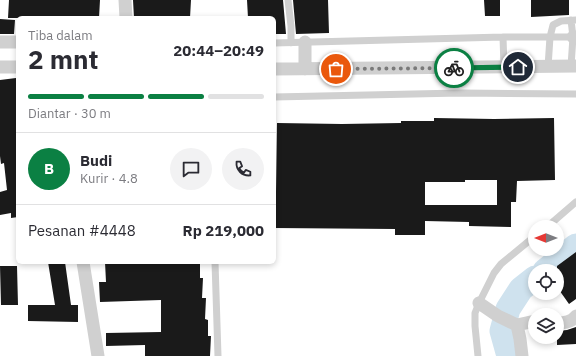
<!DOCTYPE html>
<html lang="id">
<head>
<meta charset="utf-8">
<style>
  :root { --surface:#fff; --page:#f2f2f3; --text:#2b2b33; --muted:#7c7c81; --line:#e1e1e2; --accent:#0b8043 }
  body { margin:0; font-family:"IBM Plex Sans",sans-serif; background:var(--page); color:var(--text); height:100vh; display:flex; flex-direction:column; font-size:15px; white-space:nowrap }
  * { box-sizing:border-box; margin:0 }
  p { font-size:13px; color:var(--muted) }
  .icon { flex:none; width:22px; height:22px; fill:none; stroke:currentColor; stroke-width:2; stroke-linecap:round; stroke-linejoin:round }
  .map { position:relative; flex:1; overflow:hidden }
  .panel { position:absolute; left:16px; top:16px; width:260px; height:248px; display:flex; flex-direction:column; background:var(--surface); border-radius:6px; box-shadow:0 2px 6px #0003 }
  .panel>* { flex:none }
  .needle { width:26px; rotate:270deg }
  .tools { position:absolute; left:528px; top:220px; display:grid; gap:8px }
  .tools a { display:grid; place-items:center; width:36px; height:36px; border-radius:50%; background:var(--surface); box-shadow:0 2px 6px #0003; font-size:20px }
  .pin { position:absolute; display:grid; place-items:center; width:34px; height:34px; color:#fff; margin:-17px; border:2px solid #fff; border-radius:50%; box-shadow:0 1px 4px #0007 }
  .courier { position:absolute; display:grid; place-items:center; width:40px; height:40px; margin:-20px; border:3px solid #0b8043; border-radius:50%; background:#fff; color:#222; box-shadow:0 1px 5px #0007 }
  .headline em { font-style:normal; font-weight:700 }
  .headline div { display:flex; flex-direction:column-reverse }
  .headline { display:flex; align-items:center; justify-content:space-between; height:68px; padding:0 12px }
  h1 { font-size:26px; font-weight:700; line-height:30px }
  .bar { display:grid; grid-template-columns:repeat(4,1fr); gap:6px 4px; align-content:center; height:48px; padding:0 12px }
  .bar i { height:5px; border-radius:3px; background:var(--line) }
  .bar .selected { background:var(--accent) }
  .bar p { grid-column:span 4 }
  .line { display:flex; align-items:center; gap:10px; padding:0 12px; border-top:1px solid var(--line) }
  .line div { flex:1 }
  .round { display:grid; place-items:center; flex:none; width:42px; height:42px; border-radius:21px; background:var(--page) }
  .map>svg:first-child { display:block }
</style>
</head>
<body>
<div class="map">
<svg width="576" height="356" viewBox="0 0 576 356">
  <rect width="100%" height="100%" fill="#fff"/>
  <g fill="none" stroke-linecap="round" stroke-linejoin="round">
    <path stroke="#cfe2ee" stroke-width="25" d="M545,271l31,-25
      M509,356l-7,-25 6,-22 13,-20 14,-11"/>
  </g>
  <path fill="#1a1a1a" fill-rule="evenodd" d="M9,0h91l-1,18h-91z
    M133,0h58l-1,18h-56z
    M247,0h36l3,34h-12v-16h-26z
    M293,0h35l1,33 -33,1z
    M484,0h16v16h-15z
    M531,0h38v15l-38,2z
    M0,19l15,1 -1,14h-14z
    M16,78l2,20v119l-7,1v-5l-11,2v-23l7,-2 -3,-27 -3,1 -1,-8v-76z
    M434,118l60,1 60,-1 1,62 -38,1 -1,21h-5v25l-42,-1v-4l-44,-1v14h-30v-6l-121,-1v-36h2l1,-69 65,1 59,-1v-2h33zM465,180h32v25h-72v-23h40z
    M576,252v47l-7,5 -12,-17v-21z
    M48,262h17l6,43h7v17l-50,-1v-16h27z
    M105,262h95v16h3l-1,20h4l-1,21 3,1v16h3l-1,20h-65v-11l-39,1v-13l55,-1v-32l-61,2 -1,-20h7z
    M0,266h17l1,39h-17z
    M576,327v17l-19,1v-14l10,-1z"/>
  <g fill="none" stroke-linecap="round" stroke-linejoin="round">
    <path stroke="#d0d0d0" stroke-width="7" d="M288,0l3,26v17
      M571,20l2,17 -2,29
      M503,37l1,30
      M274,43l229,-6h70
      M548,67l2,-30 3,-12 8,-4 15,-1
      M274,97l186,-4 116,1
      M547,227l29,-25
      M215,262l3,94
      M478,356l-3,-30v-13l4,-10 15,-30 7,-9 34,-28"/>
    <path stroke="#d0d0d0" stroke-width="13" d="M125,0l1,18
      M573,37h3
      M0,42h18
      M305,42v27
      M0,67h18
      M274,69l302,-3
      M83,262l15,94
      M479,303l19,13 19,9 18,-4
      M557,323c7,0 15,-1 19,-7
      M517,325l3,14 2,17"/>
  </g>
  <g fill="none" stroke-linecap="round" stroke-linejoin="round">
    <path stroke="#7a7a7a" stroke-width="4" stroke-dasharray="0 7.2" d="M336,69l118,-1"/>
    <path stroke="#0b8043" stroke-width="5" d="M454,68l64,-1"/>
  </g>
</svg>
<div class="tools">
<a><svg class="needle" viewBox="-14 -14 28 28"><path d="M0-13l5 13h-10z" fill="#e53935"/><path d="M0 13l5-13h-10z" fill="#7c7c81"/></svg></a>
<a><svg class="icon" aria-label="locate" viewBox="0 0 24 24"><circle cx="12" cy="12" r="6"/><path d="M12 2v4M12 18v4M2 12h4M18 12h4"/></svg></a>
<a><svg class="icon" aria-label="layers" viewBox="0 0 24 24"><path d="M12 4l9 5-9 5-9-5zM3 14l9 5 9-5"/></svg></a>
</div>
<div class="pin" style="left:336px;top:69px;background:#ea580c"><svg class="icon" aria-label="bag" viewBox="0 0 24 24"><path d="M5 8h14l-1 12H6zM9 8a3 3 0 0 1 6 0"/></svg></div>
<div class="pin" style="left:518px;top:67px;background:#1f2937"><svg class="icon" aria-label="home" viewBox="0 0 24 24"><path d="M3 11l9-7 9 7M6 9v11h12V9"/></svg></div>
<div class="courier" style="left:454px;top:68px"><svg class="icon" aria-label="bike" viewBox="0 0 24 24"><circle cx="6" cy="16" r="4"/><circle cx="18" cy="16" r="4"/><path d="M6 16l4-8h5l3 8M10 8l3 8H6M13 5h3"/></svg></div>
<section class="panel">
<div class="headline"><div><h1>2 mnt</h1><p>Tiba dalam</p></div><em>20:44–20:49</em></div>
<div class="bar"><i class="selected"></i><i class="selected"></i><i class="selected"></i><i></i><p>Diantar · 30 m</p></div>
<div class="line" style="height:72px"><b class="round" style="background:var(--accent);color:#fff">B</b><div><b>Budi</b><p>Kurir · 4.8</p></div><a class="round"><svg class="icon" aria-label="chat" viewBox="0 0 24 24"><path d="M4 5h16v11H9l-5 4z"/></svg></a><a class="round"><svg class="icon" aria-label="phone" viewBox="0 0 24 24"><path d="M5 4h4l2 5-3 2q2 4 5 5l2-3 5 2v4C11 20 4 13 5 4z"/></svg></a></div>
<div class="line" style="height:52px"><div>Pesanan #4448</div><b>Rp 219,000</b></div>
</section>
</div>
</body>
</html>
